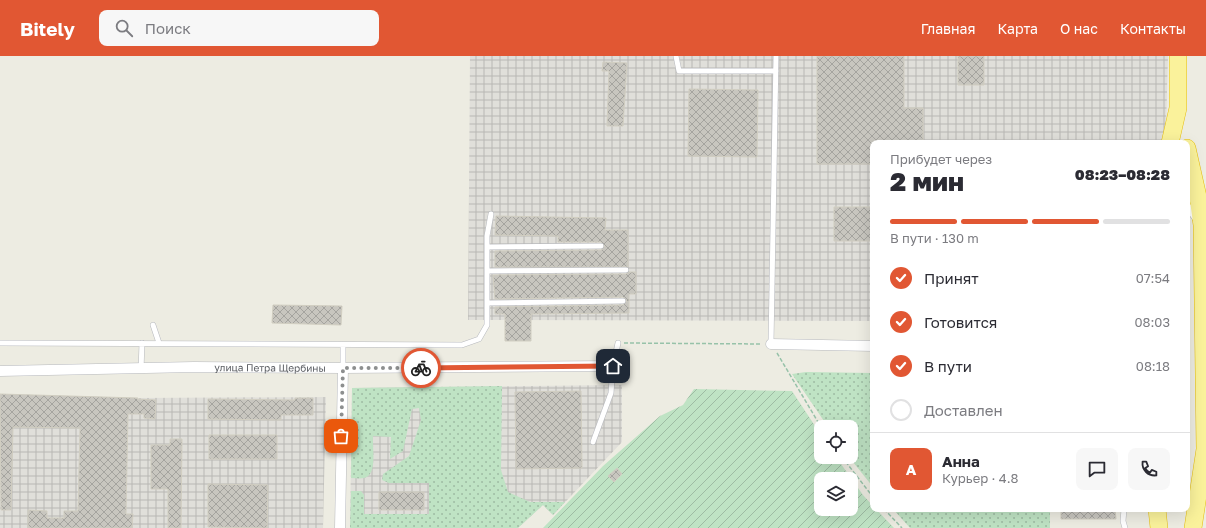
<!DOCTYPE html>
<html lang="ru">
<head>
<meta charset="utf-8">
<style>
  :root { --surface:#fff; --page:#f7f7f7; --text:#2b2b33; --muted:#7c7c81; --line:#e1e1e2; --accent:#e15733 }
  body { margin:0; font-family:"Golos Text",sans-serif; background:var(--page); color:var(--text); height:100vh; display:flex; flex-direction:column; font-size:15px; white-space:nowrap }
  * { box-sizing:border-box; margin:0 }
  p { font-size:13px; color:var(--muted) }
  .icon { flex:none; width:22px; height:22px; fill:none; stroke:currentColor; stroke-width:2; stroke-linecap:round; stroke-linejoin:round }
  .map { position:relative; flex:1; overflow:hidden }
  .side { position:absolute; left:870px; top:84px; width:320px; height:372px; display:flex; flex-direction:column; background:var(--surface); border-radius:8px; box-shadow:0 4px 16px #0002 }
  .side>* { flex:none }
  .tools { position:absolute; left:814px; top:364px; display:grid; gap:8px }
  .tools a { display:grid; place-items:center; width:44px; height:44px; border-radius:8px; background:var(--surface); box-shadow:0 4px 16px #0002; font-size:20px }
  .pin { position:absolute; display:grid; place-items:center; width:34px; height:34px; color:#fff; margin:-17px; border-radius:8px; box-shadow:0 2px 6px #0006 }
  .courier { position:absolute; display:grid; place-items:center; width:40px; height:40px; margin:-20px; border:3px solid #e15733; border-radius:50%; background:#fff; color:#222; box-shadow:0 1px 5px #0007 }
  .overview em { font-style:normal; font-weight:800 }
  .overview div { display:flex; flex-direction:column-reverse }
  .overview { display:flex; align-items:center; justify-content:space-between; height:68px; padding:0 20px }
  h1 { font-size:26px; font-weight:800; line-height:30px }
  .bar { display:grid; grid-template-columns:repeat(4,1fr); gap:6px 4px; align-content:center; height:48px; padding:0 20px }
  .bar i { height:5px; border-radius:3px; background:var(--line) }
  .bar .current { background:var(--accent) }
  .bar p { grid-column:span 4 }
  .line { display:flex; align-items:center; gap:10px; padding:0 20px; border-top:1px solid var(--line) }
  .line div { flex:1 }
  .round { display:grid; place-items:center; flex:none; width:42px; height:42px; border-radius:8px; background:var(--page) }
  ol { padding:0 20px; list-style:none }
  li { display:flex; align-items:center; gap:12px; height:44px }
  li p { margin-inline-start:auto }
  li .icon { padding:4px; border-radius:50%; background:var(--accent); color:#fff; stroke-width:4 }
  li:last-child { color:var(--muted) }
  li i { width:22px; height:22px; border:2px solid var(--line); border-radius:50% }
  header { display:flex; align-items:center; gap:24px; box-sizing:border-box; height:56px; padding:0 20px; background:var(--accent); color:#fff }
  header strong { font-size:19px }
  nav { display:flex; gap:22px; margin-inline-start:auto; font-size:14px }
  .search { width:280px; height:36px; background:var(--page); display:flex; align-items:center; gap:10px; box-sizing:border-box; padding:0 14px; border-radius:8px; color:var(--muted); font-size:15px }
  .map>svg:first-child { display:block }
</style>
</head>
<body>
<header>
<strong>Bitely</strong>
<div class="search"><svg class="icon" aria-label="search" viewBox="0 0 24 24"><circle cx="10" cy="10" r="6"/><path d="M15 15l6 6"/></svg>Поиск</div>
<nav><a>Главная</a><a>Карта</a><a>О нас</a><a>Контакты</a></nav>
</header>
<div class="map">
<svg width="1206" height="472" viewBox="0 0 1206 472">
  <defs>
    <pattern id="industrial-grid" width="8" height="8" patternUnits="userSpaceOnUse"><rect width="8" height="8" fill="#e0dfda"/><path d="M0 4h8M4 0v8" fill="none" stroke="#b9b8b4"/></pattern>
    <pattern id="grass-dots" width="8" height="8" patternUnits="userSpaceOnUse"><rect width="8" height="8" fill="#bfe3c4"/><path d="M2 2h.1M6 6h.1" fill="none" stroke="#9ebba3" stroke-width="1.8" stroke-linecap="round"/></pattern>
    <pattern id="garden-furrows" width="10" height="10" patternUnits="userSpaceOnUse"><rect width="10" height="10" fill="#bfe3c4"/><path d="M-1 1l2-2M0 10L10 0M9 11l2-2" fill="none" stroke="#9ebba3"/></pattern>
    <pattern id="building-cross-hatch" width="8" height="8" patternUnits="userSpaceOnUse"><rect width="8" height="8" fill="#c8c6bf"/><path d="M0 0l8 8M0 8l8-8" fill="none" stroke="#a5a49f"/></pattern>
  </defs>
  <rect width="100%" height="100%" fill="#edece2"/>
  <path fill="url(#industrial-grid)" d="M470,0h698l-2,71 -3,16h-290v178l-405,-1z
    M622,329v57l-69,73 -10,-10 -25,23h-168l2,-140z
    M0,338l138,4 188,-1 -3,131h-323z"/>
  <path fill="url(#grass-dots)" d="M806,316l67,1v114l-24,-30h2v-30h-23l-36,-53z
    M502,330l-1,84 7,22 22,10h35l-12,13 -10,-10 -25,23h-168l1,-37h10l3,4v19h65v-31h-40l-7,-3 1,-6 26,-18 12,-36 -2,-12 -7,1 -9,42 -13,8 1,-22 -18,-1c-1,11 5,39 -9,42 -4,1 -9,0 -13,0l1,-90z
    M893,453h157v19h-140z"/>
  <path fill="url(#garden-furrows)" fill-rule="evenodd" d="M694,333l98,2 29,44v22h15l27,38 10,11v3h3l18,19h-351l60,-62 57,-50 23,-11zM821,423h30v30h-30z"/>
  <path fill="url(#building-cross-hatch)" stroke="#d1cec1" d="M817,0h87v52h19v35h-50v21h-56z
    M958,0h26v29h-26z
    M603,6l24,1 -4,63h-16l2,-55h-7z
    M689,33l69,1 -1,67 -69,-1z
    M834,151h39v34h-39z
    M496,160l110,2 -1,12h23v37h-133v-16l106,-1 4,-4 -4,-4h-43v-6l-63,-1z
    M629,216h7v22h-7v19l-98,1v27h-26v-27h-10v-7l128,-2 4,-4 -4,-4 -128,2 -2,-24 133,-1z
    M273,249l69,1 -1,19 -69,-2z
    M581,335l1,77 -66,1 -1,-77z
    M0,338l138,4 -1,1 19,1 -1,19 -11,-1v-4h-16l-2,100h7l-1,14h-104v-18l19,1v7h17v-7h14l2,-83 -67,-1 -2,83h-10z
    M295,342h18v17h-32v5l-73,-1v-20l87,1z
    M209,379h68v24h-68z
    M170,383h12l-1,89h-13v-39h-17v-44h19z
    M617,412l5,6 -8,8 -6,-6z
    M208,428l60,1 -1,43 -59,-1z
    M379,436h45v18h-45z
    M1061,453h54l1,10h-55z"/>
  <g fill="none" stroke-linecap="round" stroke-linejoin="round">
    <g stroke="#b7b9be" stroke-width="6">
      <path id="service" d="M676,0l3,15h97
        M487,191l114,-1
        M488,215l138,-1
        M488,247l135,-2
        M153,269l6,18
        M0,287l462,2 17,-6 8,-14v-89l4,-22
        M771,288l5,-288
        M343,312v-23
        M141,314l1,-27
        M593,386l18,-49 2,-27 5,-23
        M1124,453l-1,12 2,7"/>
    </g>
    <g stroke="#b7b9be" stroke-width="11">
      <g id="minor">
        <path d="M1187,153l5,1 7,10"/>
        <path d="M771,288l102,2"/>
        <path id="s1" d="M0,315l194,-4 149,1 270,-2"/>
        <path d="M340,472l3,-160"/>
      </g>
    </g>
    <g stroke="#e5bc0a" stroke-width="18">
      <path id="trunk" d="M1170,87l8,-35v-52
        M1187,92l11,49 4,28 3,224 -12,79
        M1157,453l2,19"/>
    </g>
    <path stroke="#97c2a9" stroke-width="1.5" stroke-dasharray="4 2" stroke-linecap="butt" d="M624,287l138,1
      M777,297l44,74
      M842,401l31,40
      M884,453l18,19"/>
    <use href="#service" stroke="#fff" stroke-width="5"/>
    <use href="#minor" stroke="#fff" stroke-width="10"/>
    <use href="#trunk" stroke="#faf29b" stroke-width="17"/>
  </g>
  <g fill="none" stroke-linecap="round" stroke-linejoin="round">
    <path stroke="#8d8f8f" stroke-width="4" stroke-dasharray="0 7.2" d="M341,380l2,-68h78"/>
    <path stroke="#e15733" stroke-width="5" d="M421,312l192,-2"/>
  </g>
  <g text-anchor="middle" stroke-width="4" stroke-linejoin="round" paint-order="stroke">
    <g font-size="10" fill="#5a5d62" stroke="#fff">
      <text dy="4" stroke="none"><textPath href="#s1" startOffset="270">улица Петра Щербины</textPath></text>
    </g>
  </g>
</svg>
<div class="tools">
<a><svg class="icon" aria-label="locate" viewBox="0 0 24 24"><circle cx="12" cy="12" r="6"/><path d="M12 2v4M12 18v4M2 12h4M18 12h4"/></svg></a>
<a><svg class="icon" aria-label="layers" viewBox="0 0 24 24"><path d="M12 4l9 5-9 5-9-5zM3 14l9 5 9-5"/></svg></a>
</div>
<div class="pin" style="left:341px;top:380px;background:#ea580c"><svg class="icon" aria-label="bag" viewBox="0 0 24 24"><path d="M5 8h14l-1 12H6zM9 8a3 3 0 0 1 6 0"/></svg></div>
<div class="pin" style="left:613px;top:310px;background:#1f2937"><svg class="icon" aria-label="home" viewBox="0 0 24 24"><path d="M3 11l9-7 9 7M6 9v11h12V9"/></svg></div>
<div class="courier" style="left:421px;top:312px"><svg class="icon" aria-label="bike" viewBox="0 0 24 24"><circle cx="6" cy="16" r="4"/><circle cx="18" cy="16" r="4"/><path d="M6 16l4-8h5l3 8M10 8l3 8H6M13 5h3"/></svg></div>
<section class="side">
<div class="overview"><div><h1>2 мин</h1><p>Прибудет через</p></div><em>08:23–08:28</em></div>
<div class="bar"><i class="current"></i><i class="current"></i><i class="current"></i><i></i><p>В пути · 130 m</p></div>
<ol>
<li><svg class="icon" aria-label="check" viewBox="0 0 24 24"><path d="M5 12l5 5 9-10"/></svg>Принят<p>07:54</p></li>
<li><svg class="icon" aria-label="check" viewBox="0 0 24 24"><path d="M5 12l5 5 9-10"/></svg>Готовится<p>08:03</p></li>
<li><svg class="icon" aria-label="check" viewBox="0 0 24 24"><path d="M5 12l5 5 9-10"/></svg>В пути<p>08:18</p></li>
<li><i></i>Доставлен</li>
</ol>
<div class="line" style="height:72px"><b class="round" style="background:var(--accent);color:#fff">А</b><div><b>Анна</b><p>Курьер · 4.8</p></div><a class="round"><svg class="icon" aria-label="chat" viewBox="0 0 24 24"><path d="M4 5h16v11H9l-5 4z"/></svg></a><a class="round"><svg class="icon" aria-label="phone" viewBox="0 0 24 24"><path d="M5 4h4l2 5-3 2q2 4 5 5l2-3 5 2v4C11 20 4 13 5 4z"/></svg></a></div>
</section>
</div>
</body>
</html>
